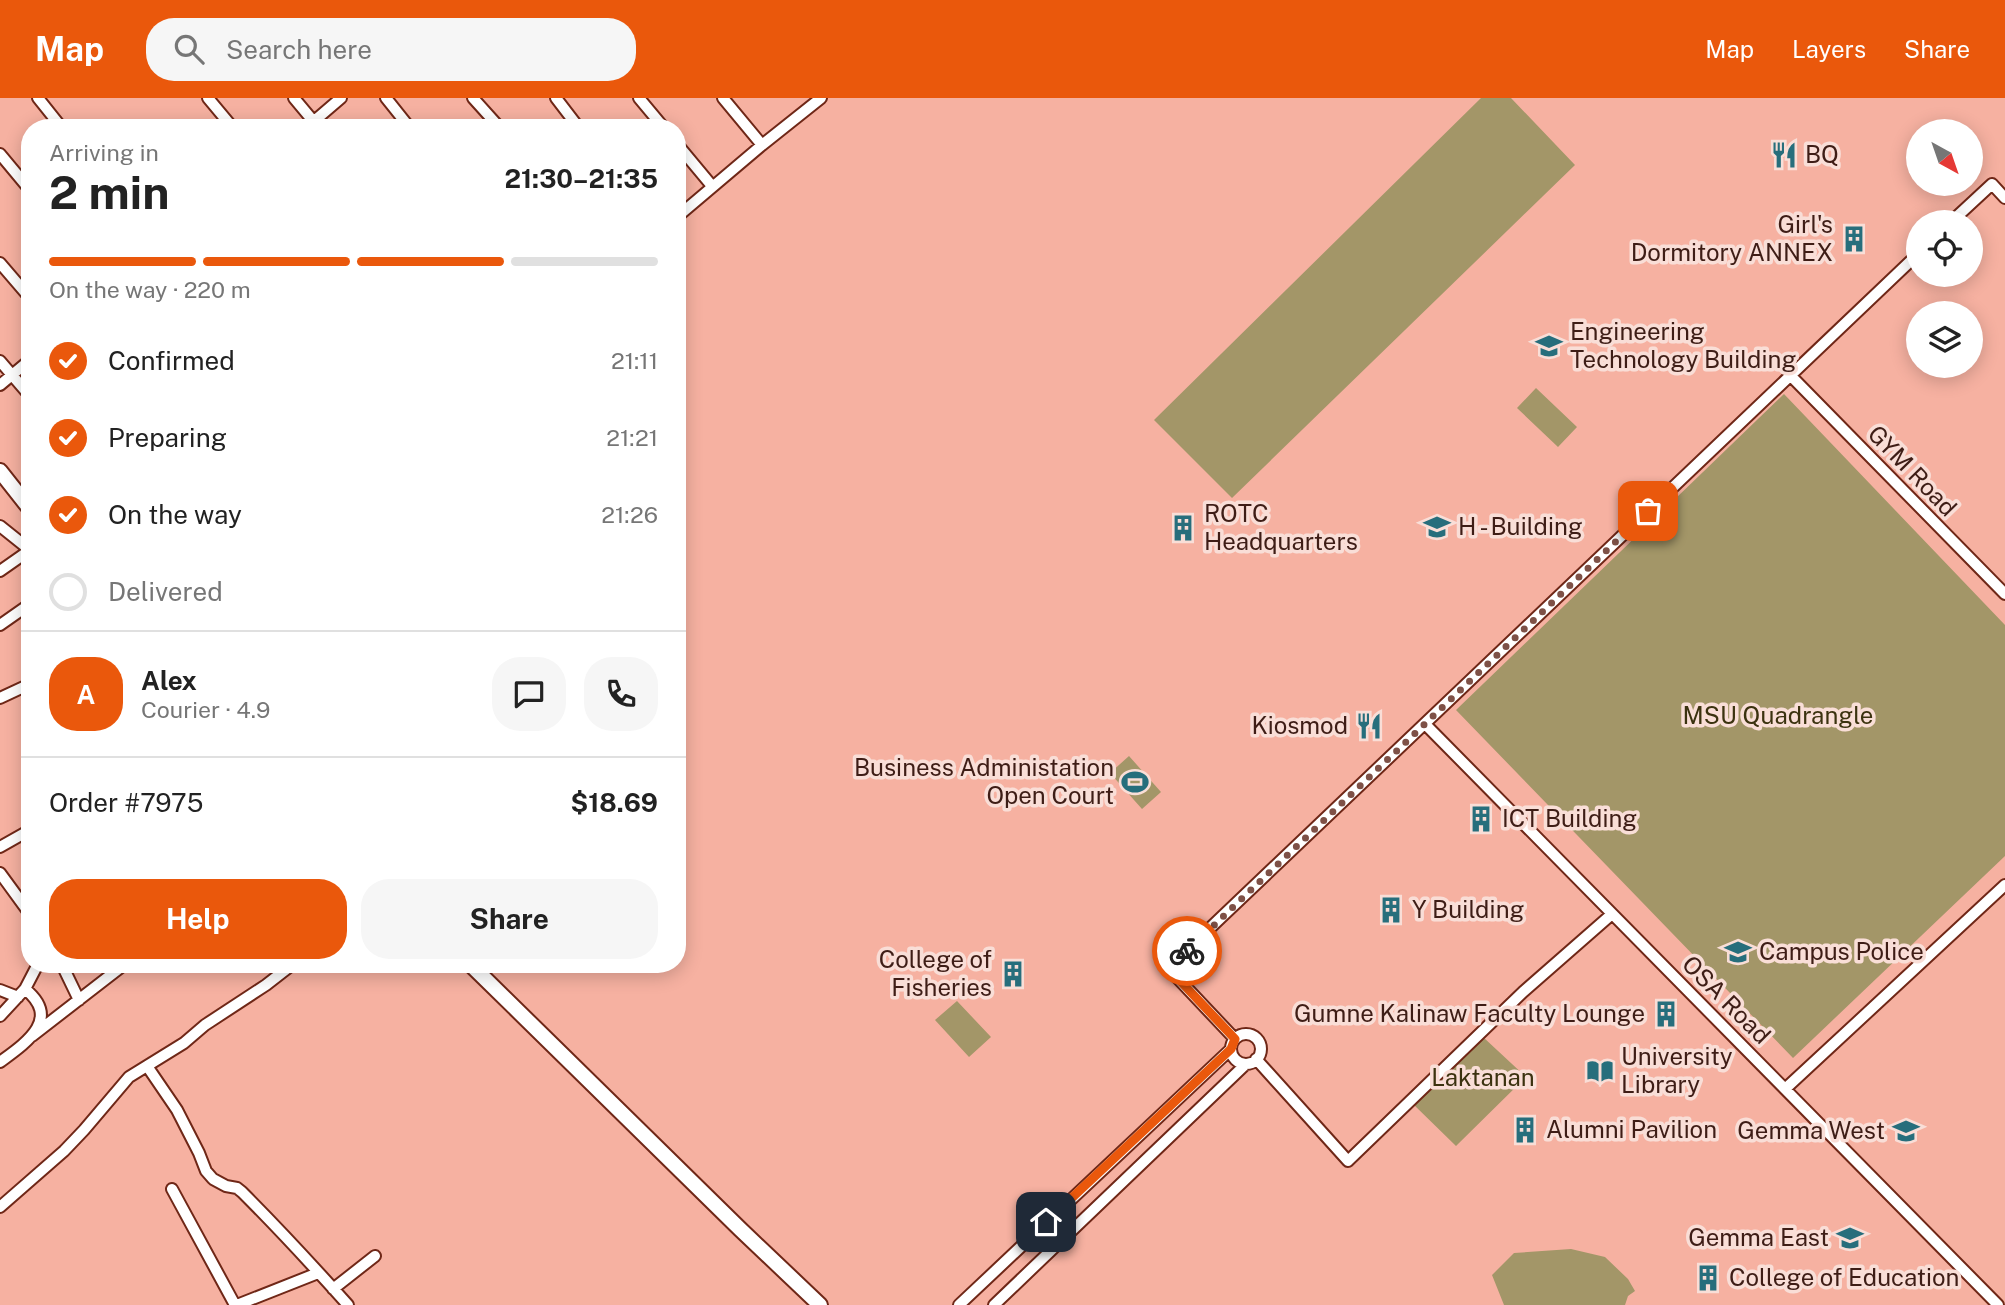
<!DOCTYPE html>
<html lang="en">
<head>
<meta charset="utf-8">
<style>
  :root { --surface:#fff; --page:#f6f6f6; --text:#222; --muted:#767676; --line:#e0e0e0; --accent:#ea580c }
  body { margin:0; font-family:"Public Sans",sans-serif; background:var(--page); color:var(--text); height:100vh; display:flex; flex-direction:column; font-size:26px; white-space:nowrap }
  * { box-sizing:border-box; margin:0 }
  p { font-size:23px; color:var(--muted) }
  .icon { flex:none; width:38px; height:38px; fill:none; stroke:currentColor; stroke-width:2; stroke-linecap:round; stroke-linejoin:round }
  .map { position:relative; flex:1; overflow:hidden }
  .drawer { position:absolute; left:21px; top:21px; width:665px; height:854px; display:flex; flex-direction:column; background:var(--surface); border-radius:28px; box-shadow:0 4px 18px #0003 }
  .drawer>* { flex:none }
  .needle { width:46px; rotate:140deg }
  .buttons { position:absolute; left:1906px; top:21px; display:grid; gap:14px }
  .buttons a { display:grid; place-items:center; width:77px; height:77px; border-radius:50%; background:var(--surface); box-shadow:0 4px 18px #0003; font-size:35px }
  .pin { position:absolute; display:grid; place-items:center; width:60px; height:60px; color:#fff; margin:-30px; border-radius:14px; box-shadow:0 4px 10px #0006 }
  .courier { position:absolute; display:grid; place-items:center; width:70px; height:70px; margin:-35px; border:5px solid #ea580c; border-radius:50%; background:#fff; color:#222; box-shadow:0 2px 9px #0007 }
  .summary em { font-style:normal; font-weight:700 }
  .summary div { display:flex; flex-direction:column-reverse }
  .summary { display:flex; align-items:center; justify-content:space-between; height:119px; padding:0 28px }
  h1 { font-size:46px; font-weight:700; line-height:52px }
  .bar { display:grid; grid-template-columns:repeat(4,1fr); gap:10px 7px; align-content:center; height:84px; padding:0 28px }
  .bar i { height:9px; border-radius:5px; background:var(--line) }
  .bar .current { background:var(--accent) }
  .bar p { grid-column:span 4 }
  .line { display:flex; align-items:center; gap:18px; padding:0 28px; border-top:2px solid var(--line) }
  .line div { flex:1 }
  .round { display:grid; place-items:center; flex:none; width:74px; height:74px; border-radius:28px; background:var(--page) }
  ol { padding:0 28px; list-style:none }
  li { display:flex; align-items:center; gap:21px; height:77px }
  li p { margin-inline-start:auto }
  li .icon { padding:7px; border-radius:50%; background:var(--accent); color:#fff; stroke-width:4 }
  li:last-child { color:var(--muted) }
  li i { width:38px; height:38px; border:4px solid var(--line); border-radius:50% }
  .action { display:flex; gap:14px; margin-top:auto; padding:14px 28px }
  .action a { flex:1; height:80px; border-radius:28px; background:var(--accent); color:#fff; font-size:28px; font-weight:700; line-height:80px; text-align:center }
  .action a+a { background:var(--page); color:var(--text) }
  header { display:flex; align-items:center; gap:42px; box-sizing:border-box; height:98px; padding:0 35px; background:var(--accent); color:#fff }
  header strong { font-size:33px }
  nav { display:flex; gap:38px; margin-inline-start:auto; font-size:24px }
  .search { width:490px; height:63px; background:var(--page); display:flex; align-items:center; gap:18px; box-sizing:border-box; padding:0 24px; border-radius:28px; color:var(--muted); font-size:26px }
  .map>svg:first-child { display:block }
</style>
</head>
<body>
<header>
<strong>Map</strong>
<div class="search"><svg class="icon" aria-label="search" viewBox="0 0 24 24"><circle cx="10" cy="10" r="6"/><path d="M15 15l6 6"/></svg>Search here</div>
<nav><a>Map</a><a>Layers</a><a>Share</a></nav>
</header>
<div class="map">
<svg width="2005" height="1207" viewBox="0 0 2005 1207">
  <rect width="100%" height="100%" fill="#f6b1a1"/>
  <path fill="#a39668" d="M1481,0h30l64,67 -343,333 -78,-78z
    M1536,290l41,39 -19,20 -41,-39z
    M1784,296l221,231v231l-212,202 -337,-348z
    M1129,658l32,36 -19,17 -32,-36z
    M957,903l34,36 -22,20 -34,-37z
    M1483,939l43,40 -70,69 -43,-42z
    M1571,1151l34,8 23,22 7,12 -7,5 -3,9h-121l-12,-30 22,-22z"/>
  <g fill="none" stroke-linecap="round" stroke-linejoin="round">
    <g stroke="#6f2717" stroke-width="14">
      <path id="minor" d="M38,0l24,30
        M208,0l25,30
        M294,0l25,30
        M386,0l24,30
        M473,0l27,30
        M556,0l23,30
        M639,0l25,30
        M723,0l39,47
        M306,30l35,-30
        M677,46l35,42
        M0,56l30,36
        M677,119l85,-72 59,-47
        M1951,124l41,-38 13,14
        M0,165l30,35
        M0,263l30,35
        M1790,277l215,219
        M0,287l30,-25
        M0,428l30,24 -30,21
        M0,527l30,-21
        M0,600l30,-14
        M1425,626l573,581
        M0,749l30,-17
        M0,775l30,41
        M70,866l-5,7 14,29
        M0,892l18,7
        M0,918l25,-27 13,-25
        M1231 951a15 15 0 1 1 30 0a15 15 0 1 1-30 0Z
        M32,938l93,-72
        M1235,941l-67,-71 750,-714
        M1256,961l92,102 175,-169 89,-78
        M0,964c26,-19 62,-43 25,-73
        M147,968l30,44 22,43 7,18 7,8 13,7 11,2 5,4c37,37 72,75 106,113
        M1785,991l220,-204
        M172,1091l63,116
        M0,1109l64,-56 20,-21 45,-53 55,-34 21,-18 61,-40 27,-21
        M333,1191l42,-33
        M237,1207l81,-32
        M959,1207l272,-256
        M994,1207l252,-241"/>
    </g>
    <g stroke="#6f2717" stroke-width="18">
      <path id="tertiary" d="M0,373l30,38
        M470,866l270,265 80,76"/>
    </g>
    <use href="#minor" stroke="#fff" stroke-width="10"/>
    <use href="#tertiary" stroke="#fff" stroke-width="14"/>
  </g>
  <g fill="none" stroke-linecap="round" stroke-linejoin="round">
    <path stroke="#7e5147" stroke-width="7" stroke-dasharray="0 12.6" d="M1187,853l461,-440"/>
    <path stroke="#ea580c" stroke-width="9" d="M1046,1124l185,-173 4,-10 -67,-71 19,-17"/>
  </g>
  <defs>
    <g id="restaurant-bare" transform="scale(2.1)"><path d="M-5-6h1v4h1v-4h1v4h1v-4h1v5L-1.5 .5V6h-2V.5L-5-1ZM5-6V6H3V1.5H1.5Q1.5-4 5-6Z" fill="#276e7c" stroke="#f9ded7" stroke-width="2.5" paint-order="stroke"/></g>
    <g id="building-bare" transform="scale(2.1)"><path d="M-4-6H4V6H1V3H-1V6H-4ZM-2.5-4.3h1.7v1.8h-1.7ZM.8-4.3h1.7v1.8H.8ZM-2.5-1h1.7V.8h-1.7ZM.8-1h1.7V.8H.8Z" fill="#276e7c" stroke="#f9ded7" stroke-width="2.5" paint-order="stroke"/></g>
    <g id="university-bare" transform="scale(2.1)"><path d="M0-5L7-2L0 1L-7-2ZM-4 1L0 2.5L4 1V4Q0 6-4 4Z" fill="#276e7c" stroke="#f9ded7" stroke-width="2.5" paint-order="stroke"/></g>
    <g id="stadium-bare" transform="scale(2.1)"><path d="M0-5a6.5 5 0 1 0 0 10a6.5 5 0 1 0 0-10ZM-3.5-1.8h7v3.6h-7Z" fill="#276e7c" stroke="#f9ded7" stroke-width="2.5" paint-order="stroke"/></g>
    <g id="library-bare" transform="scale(2.1)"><path d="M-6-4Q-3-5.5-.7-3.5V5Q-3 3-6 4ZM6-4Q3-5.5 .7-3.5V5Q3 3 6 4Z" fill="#276e7c" stroke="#f9ded7" stroke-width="2.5" paint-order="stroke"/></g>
  </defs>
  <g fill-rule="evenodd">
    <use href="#restaurant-bare" x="1784" y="57"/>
    <use href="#building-bare" x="1854" y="141"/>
    <use href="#university-bare" x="1549" y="248"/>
    <use href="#university-bare" x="1437" y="429"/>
    <use href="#building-bare" x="1183" y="430"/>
    <use href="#restaurant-bare" x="1369" y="628"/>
    <use href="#stadium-bare" x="1135" y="684"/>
    <use href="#building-bare" x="1481" y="721"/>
    <use href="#building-bare" x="1391" y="812"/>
    <use href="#university-bare" x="1738" y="854"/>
    <use href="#building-bare" x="1013" y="876"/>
    <use href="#building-bare" x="1666" y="916"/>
    <use href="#library-bare" x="1600" y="973"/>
    <use href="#building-bare" x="1525" y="1032"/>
    <use href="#university-bare" x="1906" y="1033"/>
    <use href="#university-bare" x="1850" y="1140"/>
    <use href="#building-bare" x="1708" y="1180"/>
  </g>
  <g text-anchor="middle" stroke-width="7" stroke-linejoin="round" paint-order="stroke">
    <g font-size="24" fill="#3e1d16" stroke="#f9ded7" text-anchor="start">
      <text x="1805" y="65">BQ</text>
      <text x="1833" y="135" text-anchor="end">Girl's<tspan x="1833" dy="28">Dormitory ANNEX</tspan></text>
      <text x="1570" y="242">Engineering<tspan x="1570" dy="28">Technology Building</tspan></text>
      <text x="1204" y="424">ROTC<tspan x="1204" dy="28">Headquarters</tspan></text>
      <text x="1458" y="437">H - Building</text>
      <text x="1348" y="636" text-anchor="end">Kiosmod</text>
      <text x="1114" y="678" text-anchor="end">Business Administation<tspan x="1114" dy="28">Open Court</tspan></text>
      <text x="1502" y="729">ICT Building</text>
      <text x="1412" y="820">Y Building</text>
      <text x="1759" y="862">Campus Police</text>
      <text x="992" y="870" text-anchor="end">College of<tspan x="992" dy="28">Fisheries</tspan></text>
      <text x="1645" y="924" text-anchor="end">Gumne Kalinaw Faculty Lounge</text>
      <text x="1621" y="967">University<tspan x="1621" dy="28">Library</tspan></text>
      <text x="1546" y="1040">Alumni Pavilion</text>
      <text x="1885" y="1041" text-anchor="end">Gemma West</text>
      <text x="1829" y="1148" text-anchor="end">Gemma East</text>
      <text x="1729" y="1188">College of Education</text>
    </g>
    <g font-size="24" fill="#3e1d16" stroke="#f9ded7">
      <text transform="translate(1912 373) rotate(46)" y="8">GYM Road</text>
      <text transform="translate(1726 902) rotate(45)" y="8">OSA Road</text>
    </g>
    <g font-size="24" fill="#3b320f" stroke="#f9ded7">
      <text x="1778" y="626">MSU Quadrangle</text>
      <text x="1483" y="988">Laktanan</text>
    </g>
  </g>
</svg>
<div class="buttons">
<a><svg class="needle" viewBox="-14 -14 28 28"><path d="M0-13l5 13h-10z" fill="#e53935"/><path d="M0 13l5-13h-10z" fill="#767676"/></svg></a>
<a><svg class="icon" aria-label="locate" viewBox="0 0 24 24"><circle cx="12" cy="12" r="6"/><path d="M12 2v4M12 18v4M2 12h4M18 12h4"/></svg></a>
<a><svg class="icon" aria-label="layers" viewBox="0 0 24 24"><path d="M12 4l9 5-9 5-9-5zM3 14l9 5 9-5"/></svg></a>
</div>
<div class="pin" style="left:1648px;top:413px;background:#ea580c"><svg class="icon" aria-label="bag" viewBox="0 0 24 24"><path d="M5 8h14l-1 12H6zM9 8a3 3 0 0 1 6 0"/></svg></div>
<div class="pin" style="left:1046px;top:1124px;background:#1f2937"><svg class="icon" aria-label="home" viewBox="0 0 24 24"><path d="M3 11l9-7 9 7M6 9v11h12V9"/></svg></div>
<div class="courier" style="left:1187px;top:853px"><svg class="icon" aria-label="bike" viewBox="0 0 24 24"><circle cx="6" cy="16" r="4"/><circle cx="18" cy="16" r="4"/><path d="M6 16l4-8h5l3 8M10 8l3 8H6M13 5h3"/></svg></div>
<section class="drawer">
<div class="summary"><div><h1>2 min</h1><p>Arriving in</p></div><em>21:30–21:35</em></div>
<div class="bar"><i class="current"></i><i class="current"></i><i class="current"></i><i></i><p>On the way · 220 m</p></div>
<ol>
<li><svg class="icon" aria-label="check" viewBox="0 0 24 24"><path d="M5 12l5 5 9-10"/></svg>Confirmed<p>21:11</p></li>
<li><svg class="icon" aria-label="check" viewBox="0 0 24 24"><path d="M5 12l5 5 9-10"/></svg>Preparing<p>21:21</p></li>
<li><svg class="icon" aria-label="check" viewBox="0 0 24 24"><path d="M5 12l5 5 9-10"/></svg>On the way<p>21:26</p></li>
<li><i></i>Delivered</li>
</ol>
<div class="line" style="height:126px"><b class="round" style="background:var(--accent);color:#fff">A</b><div><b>Alex</b><p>Courier · 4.9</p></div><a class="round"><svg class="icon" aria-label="chat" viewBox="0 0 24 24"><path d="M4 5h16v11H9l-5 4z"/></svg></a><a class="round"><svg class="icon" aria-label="phone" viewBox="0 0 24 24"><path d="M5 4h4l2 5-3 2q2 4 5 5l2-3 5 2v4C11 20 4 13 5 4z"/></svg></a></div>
<div class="line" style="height:91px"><div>Order #7975</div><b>$18.69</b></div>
<div class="action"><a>Help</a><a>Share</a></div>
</section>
</div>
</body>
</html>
